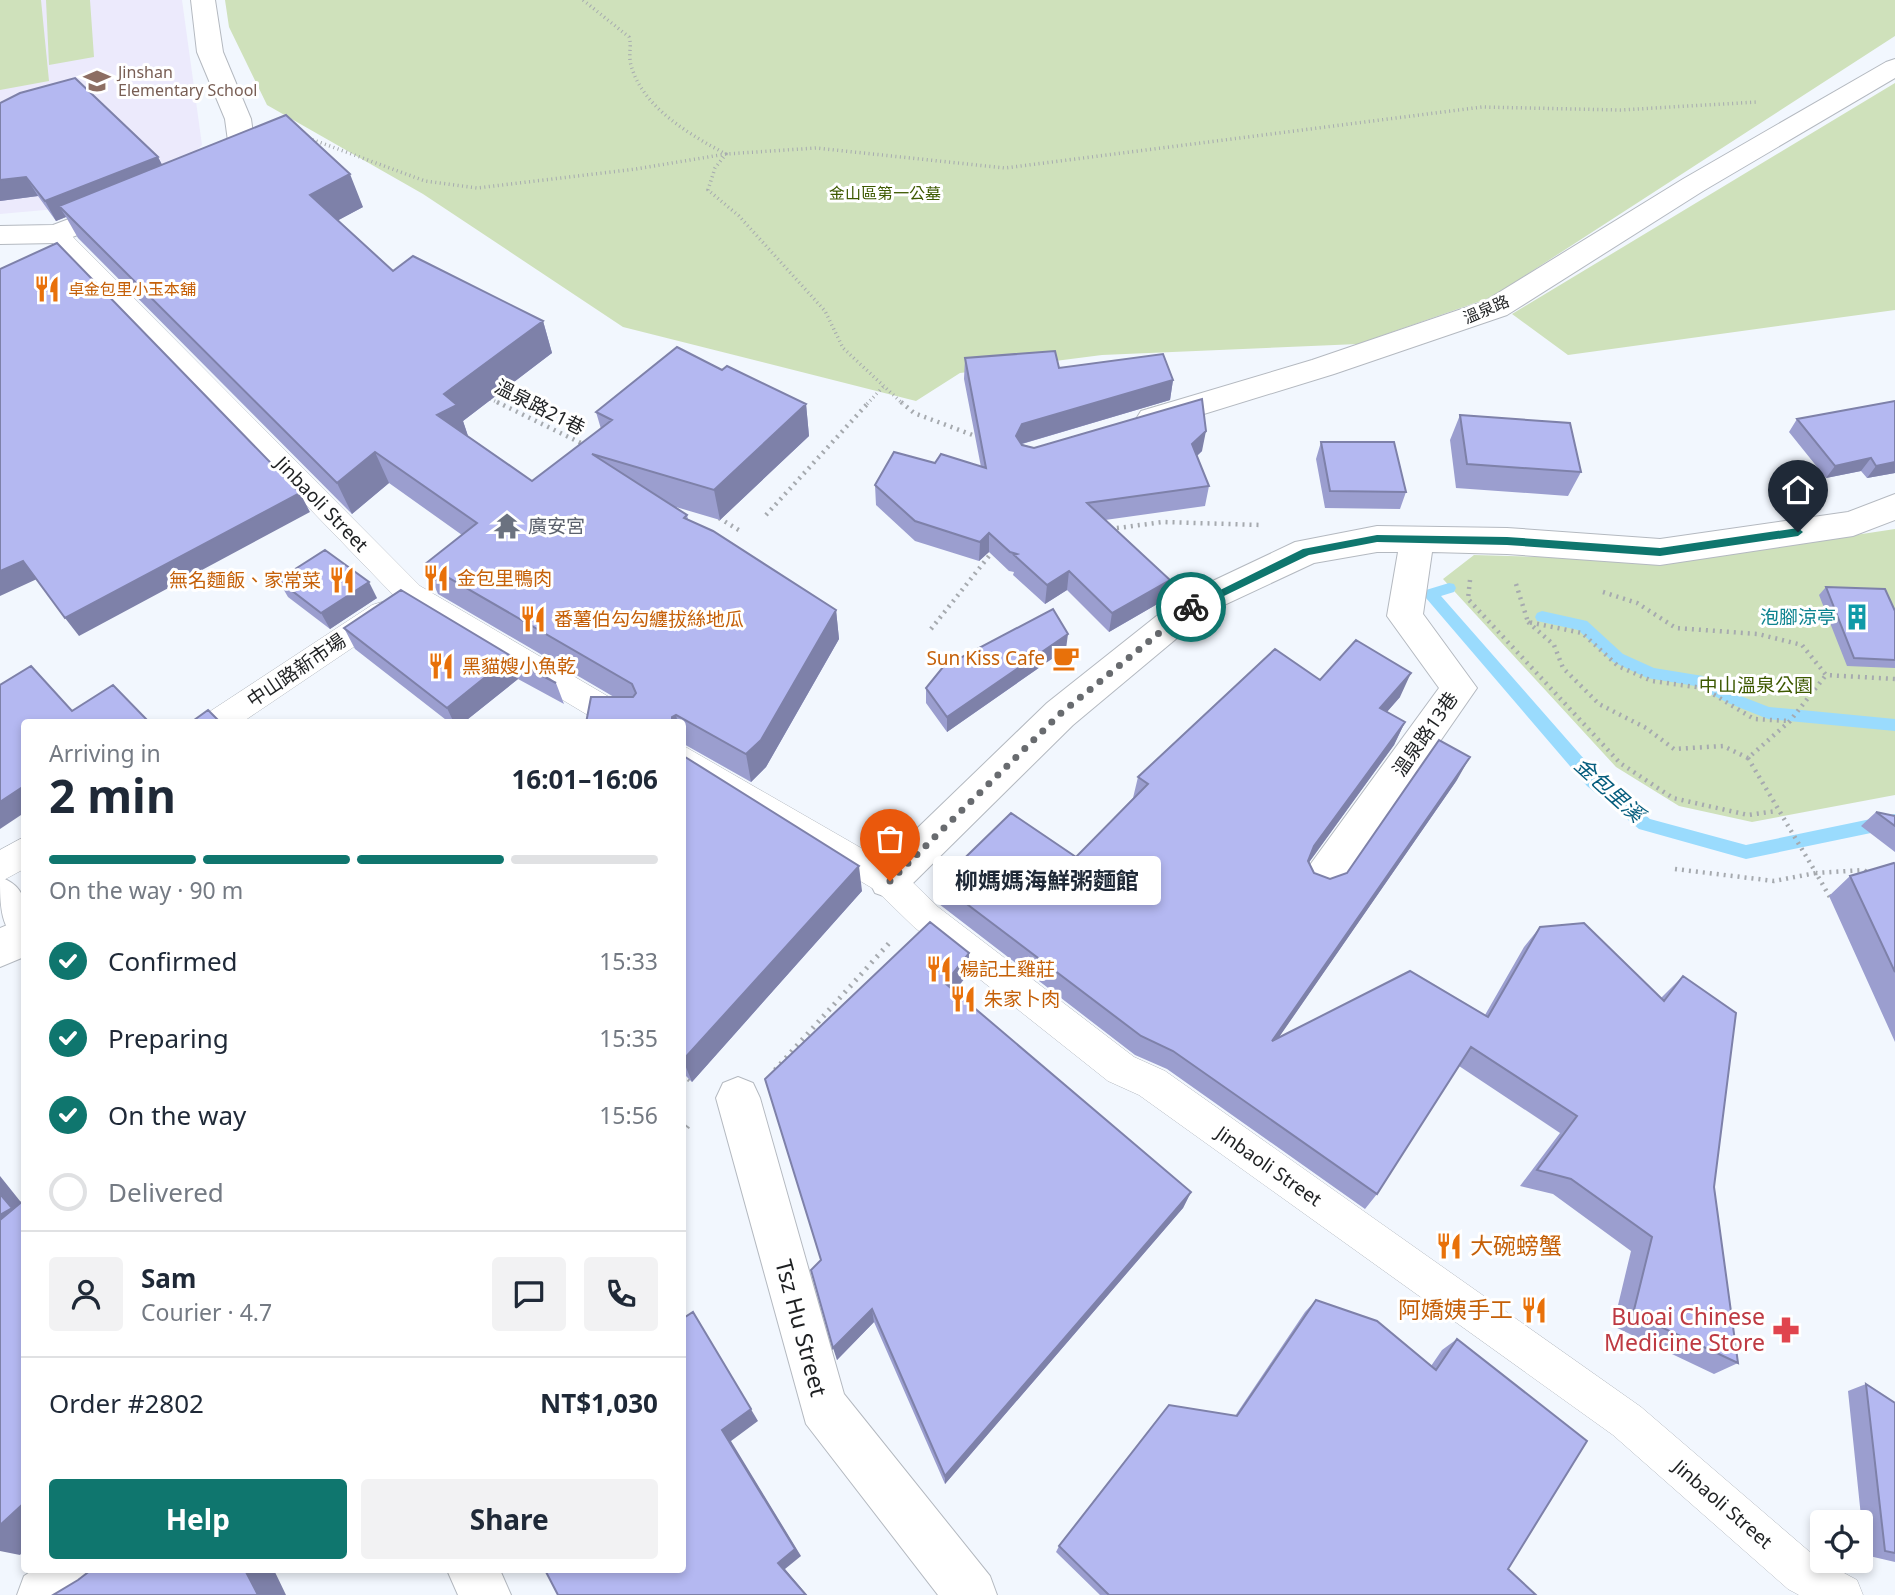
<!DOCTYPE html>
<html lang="en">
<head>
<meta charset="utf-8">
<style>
  :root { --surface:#fff; --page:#f2f2f3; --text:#1f2937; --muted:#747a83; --line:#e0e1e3; --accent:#0f766e }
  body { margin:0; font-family:"Noto Sans","Noto Sans TC",sans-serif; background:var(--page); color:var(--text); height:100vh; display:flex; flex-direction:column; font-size:26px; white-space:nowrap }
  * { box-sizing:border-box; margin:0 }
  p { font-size:23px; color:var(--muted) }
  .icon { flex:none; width:38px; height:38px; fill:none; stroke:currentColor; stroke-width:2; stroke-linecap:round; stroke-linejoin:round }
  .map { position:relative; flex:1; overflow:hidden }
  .panel { position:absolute; left:21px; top:719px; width:665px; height:854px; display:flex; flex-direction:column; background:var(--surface); border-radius:7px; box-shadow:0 4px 10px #0003 }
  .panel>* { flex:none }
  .tools { position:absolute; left:1810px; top:1510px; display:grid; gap:14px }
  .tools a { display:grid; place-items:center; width:63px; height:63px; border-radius:7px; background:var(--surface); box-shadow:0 4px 10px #0003; font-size:35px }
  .pin { position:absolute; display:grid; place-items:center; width:60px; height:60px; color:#fff; margin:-72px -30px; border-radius:50% 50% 50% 0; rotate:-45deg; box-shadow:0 0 7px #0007 }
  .pin .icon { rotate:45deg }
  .courier { position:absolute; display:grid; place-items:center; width:70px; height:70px; margin:-35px; border:5px solid #0f766e; border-radius:50%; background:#fff; color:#222; box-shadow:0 2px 9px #0007 }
  .bubble { position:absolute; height:49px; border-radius:7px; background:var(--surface); box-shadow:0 4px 10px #0003; font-size:23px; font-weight:700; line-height:49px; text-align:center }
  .summary em { font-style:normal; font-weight:700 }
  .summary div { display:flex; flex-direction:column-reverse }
  .summary { display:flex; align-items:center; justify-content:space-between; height:119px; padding:0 28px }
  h1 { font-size:46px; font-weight:700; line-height:52px }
  .bar { display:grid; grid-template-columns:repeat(4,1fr); gap:10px 7px; align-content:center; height:84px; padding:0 28px }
  .bar i { height:9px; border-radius:5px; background:var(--line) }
  .bar .active { background:var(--accent) }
  .bar p { grid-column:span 4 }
  .line { display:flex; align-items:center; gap:18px; padding:0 28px; border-top:2px solid var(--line) }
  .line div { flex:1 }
  .round { display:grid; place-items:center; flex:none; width:74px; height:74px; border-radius:7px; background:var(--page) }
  ol { padding:0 28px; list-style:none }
  li { display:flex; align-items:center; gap:21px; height:77px }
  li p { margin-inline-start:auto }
  li .icon { padding:7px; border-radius:50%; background:var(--accent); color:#fff; stroke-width:4 }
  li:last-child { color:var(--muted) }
  li i { width:38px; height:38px; border:4px solid var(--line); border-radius:50% }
  .button { display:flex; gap:14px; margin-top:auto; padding:14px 28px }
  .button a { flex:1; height:80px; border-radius:7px; background:var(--accent); color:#fff; font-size:28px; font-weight:700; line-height:80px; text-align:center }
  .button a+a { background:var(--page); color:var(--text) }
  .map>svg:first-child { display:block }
</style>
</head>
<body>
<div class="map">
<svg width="1895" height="1595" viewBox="0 0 1895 1595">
  <rect width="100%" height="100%" fill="#f2f7fe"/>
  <path fill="#eceafc" d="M0,0h182l20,145 -16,16 -96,45 -90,8z"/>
  <path fill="#cfe1bb" d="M0,0h41l8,81 -49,9z
    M46,0h44l4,57 -45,8z
    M225,0h1670v36l-403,261 -134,47 -256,11 -142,18 -44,28 -293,-74 -200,-133 -156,-89 -38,-78z
    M1895,83v227l-327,45 -56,-41z
    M1895,529v266l-143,27 -73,-16 -63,-39 -173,-188 31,-24 173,5 76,-5z"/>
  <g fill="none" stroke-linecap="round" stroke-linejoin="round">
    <path fill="#9adbfd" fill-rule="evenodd" d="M1449,583l5,1 2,4 -2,4 -13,4 158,180 51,43 96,26 149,-31v14l-149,31 -107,-30 -52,-43 -161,-188 -2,-4 2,-4z
      M1542,611l45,10 36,33 31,14 49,8 35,19 31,12 126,12v12l-127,-12 -40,-16 -33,-17 -48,-8 -34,-16 -35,-32 -41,-9 -2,-4 2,-4z"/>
    <g stroke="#b4b9c0" stroke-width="1">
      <path id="pedestrian" d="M57,227l8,2 355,357 218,128 4,9h-41l-201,-121 -351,-363 -4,-5 4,-5z
        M382,602l10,3 4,8 -4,8 -151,102h-39l4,-9 166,-109z
        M682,745l219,126 37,36 196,150 31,14 476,336 177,152 39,21 6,15h-64l-11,-6 -175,-154 -474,-340 -31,-14 -194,-154 -37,-36 -195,-117z
        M24,837v32l-24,13v-32z"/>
    </g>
    <g stroke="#b4b9c0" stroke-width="2">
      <path id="minor" d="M191,0h24l8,52 28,67 3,22c-13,21 -25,44 -54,37l-4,-6 4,-6 15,-6 13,-19 -3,-22 -28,-67z
        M1895,59v19l-192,113 -196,124 -173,59 -182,56 -11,-3 -5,-8 5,-8 171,-51 173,-59 198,-122 203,-117z
        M119,200l10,3 4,6 -4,6 -72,28 -57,1v-18l53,-1z
        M1895,494v26l-42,16 -193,29 -153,-11 -75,-2 -9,62 54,74 -142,205 -14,5 -14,-5 -6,-12 6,-12 132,-181 -52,-72 11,-64h-21l-63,11 -107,50 -134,112 -170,168 -14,5 -14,-5 -6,-12 6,-12 172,-166 136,-108 112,-53 82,-16 130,2 153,11 188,-27z
        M24,918v39l-24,10v-39z
        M738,1077l15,6 7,15 84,296 146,182 7,19h-59l-132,-171 -90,-326 7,-15z
        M33,1570h67l-8,18 -8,7h-67l7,-19z"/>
    </g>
    <g stroke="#b4b9c0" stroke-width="2">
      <path id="tertiary" d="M0,877c33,12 24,36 24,66 -24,-10 -24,-38 -24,-66z
        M447,1570h53l11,25h-53z"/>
    </g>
    <path stroke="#a6aaaf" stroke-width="3.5" stroke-dasharray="1 3.5" stroke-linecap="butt" d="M583,0l46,37c3,9 -1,18 2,28 11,42 59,70 95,89l-11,14 -7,22 31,26 86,95 18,37 60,56
      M308,138l117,43 52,7 159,-19 90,-15 90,-6 189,20 477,-61 138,3 137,-8
      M486,397l15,7
      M867,404l16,-17"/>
    <path stroke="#a6aaaf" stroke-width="4.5" stroke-dasharray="2 5" stroke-linecap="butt" d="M497,402l88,43
      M901,402l13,11 64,24
      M766,515l103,-113
      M719,518l23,14
      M1110,529l53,-7 98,3
      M1470,580l-2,19 152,164 53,35 75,17 29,-4
      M1516,584l12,38 54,11 36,33 34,15 51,7 51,31 35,2
      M1603,592l34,11 39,25 82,6 44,11 24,30 69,4
      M1528,622l26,23 9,23 36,36 47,24 28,21 49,-3 25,12 42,-37 36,-46
      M931,629l62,-78
      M1748,758l68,115 48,-3 5,4
      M1675,869l99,12 42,-8 15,26"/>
    <path stroke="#a6aaaf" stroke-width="5" stroke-dasharray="2 6" stroke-linecap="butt" d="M775,1070l116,-129
      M682,1074l9,7
      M682,1134l9,-12"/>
    <use href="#pedestrian" fill="#fff" fill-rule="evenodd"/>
    <use href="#minor" fill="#fff" fill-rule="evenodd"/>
    <use href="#tertiary" fill="#fff" fill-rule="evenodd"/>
  </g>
  <path fill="#9b9ecf" d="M0,103l158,54 4,8 201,42 -25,13 55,51 150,50 9,32 -89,68 5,15 64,45 69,-52 -5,-17 126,-42 84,34 3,32 -89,84 -44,-13 11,8 1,4 148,91 3,29 -73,128 -15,15 -69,-39v-20h-96l28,-26 -176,-103 -13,-30 37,-29 -73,-52 -37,31 -274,-276 -12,-21 -10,4 -18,-25 -38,5z
    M965,358l208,22 -3,20 -148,44 12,4 168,3 -5,5 12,30 -4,20 -100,14 65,60 -4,19 -57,33 -42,-42 -22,14 -32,-29 1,-3 -5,-1 -20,-19 -10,9 -64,-20 -39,-36 -1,-20 60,-22 46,4 -17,-88z
    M1895,401v72l-28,5 -6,-7 -35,7 -37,-46 8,-13z
    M1460,415l121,57 -13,24 -112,-8 -6,-48z
    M1321,442l85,50 -6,17 -75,-1 -9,-49z
    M278,580l99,18 -47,31 -42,-32z
    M1826,587l69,24v57l-48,-2 -28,-71z
    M401,590l155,93 8,21 -46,-25 -55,44h-13l-95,-74 -11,-21z
    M1066,649l-119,83 -21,-29v-15z
    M1320,680l80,17 -13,15 18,10 -11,23 -85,117 5,11 16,6 17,-6 110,-93 -179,258 207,-23 39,-68 16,-20 121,71 22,-22 31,211 24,176 -24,11 -101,-48 18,-75 -78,-57 -33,-8 40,-53 -101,-67 -82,128 -12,15 -198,-140 -32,-14 -196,-151v-21l137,-26 57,-59 5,-21z
    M682,755l180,136 -170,191 -10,-10z
    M1876,812l19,4v36l-34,-26z
    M1895,864v178l-66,-146 21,-20z
    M969,953l-1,21 -13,17 236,201 -8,16 -238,276 -71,-162 -37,38 -16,-100z
    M1316,1300l115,66 11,-16 15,-11 51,230 28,26h-436l-44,-43 3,-6 176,-130 70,-104z
    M1866,1384l29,19v159l-30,-7 -17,-164z"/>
  <path fill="#7e81a9" d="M158,157l10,19 -109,30 7,11 -10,4 -11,-20z
    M350,174l13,33 -39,21 -14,-33z
    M26,177l12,19 -38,5v-21z
    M543,321l9,32 -89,68 5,15 -31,-21 7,-21z
    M1173,380l-3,20 -149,44 -5,-8 6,-12z
    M806,404l3,32 -89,84 -6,-30z
    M1206,431l-4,20 -14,13 4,-20z
    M375,452l14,31 -37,31 -15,-31z
    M1871,458l-10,13 -35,7 9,-12z
    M1895,462v11l-28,5 9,-12z
    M300,493l10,19 -231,124 -14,-18z
    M989,533v19l-10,9 1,-19z
    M23,561l14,18 -37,17v-25z
    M1069,571l-2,19 -22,14 2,-19z
    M1170,580l-4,19 -57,33 3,-19z
    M369,582l8,16 -47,31 -9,-16z
    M836,610l3,29 -73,128 -15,15 -5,-28z
    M1068,634l-2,15 -119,83v-15z
    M509,658l9,21 -55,44h-9l-7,-15z
    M1411,673l-11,24 -31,35 11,-24z
    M676,715l2,8h-6v-6z
    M1405,722l-11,23 -89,123 9,-22z
    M1470,757l-13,23 -193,279 8,-18z
    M24,786v27l-24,16v-27z
    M859,866l3,25 -170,191 -9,-22z
    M969,953l-1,21 -23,29v-20z
    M0,1176l24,30 -24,38z
    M1191,1192l-8,16 -238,276v-8z
    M872,1309l2,13 -37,38 -4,-12z
    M693,1312l65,109 -27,20 70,115 -16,13 22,26h-1l-28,-32 -56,-133z
    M24,1503v47l-4,5 -20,-4v-26z
    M245,1570h29l12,25h-28z"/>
  <path fill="#b4b8f1" stroke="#7e81a9" stroke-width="2" d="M75,78l83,79 -113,44 -19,-24 -26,3v-77l20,-10z
    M286,115l64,59 -40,21 83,76 20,-15 130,65 -99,73 13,11 -20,10 95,66 80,-61 -16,-8 81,-65 45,23 5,-4 79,38 -92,86 -122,-36 95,61 -3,3 29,13 123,79 -75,130 -15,14 -70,-39 -4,2v6h-86l5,-26h42l3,-4 -4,-9 -207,-120 52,-41 -102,-71 -38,31 -278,-277z
    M57,243l243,250 -235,125 -42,-57 -23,10v-302z
    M1055,351l4,17 104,-14 10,26 -151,44 -6,12 6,9 12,3 168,-49 4,32 -14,13 17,42 -122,17 83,77 -58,33 -43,-42 -22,14 -33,-30 3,-1 -7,-2 -21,-19 -9,9 -65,-21 -40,-36 19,-33 41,11 6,-9 45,14 -21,-110z
    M1895,401v61l-19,4 -5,-8 -36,8 -38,-47z
    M1460,415l110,8 11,49 -114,-8z
    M1321,442h73l12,50 -76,-1z
    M325,550l44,32 -48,31 -43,-33z
    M1826,587l59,2 10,22v49l-41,-2z
    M401,590l155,93 -47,-25 -62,50 -103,-80z
    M1053,609l15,25 -121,83 -21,-29 17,-21z
    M1356,640l55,33 -31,35 25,14 -91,124 -6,15 6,12 16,6 17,-6 92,-133 31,17 -198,284 138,-70 78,46 52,-90 44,-4 80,78 19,-25 53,37 -22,174 24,176 -105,-49 19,-77 -81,-58 -34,-9 40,-54 -106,-69 -94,147 -204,-143 -32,-15 -202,-153 72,-70 65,44 72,-73 -10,-7 137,-128 45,31z
    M31,666l41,45 41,-26 37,38h-126v63l-24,16v-117z
    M208,710l13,13h-31z
    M682,755l177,111 -176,194h-1z
    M1876,812l19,4v10z
    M1894,863l1,1v108l-45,-96z
    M930,922l39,31 -24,30 246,209 -246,284 -73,-167 -39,39 -22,-78 10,-10 -56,-181z
    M0,1194l12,14 -12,7z
    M24,1200v303l-24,22v-305z
    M1316,1300l61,21 59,49 21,-31 130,102 -79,128 28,26h-427l-50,-49 110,-141 68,11z
    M693,1312l58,97 -29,21 73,119 -17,14 28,32h-248l-13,-25h137v-251z
    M1866,1384l29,19v150l-10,-2z
    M91,1570h154l13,25h-205l25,-15z"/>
  <path fill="#0f766e" d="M1798,528l5,4 -5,4 -138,20 -153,-11 -130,-3 -68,13 -114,55 -9,-3 117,-58 74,-14 130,2 153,11z"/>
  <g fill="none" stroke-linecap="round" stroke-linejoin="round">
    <path stroke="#686b6f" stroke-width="7" stroke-dasharray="0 12.6" d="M890,881l170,-167 131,-107"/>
  </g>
  <defs>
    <g id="school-bare" transform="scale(2.1)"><path d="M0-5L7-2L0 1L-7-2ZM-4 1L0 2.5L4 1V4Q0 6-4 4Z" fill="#8d6e63" stroke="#fff" stroke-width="2.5" paint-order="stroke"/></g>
    <g id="restaurant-bare" transform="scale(2.1)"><path d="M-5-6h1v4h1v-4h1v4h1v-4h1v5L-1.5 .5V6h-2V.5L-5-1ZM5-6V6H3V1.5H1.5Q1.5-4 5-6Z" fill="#e8710a" stroke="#fff" stroke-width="2.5" paint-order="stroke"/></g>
    <g id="temple-bare" transform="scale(2.1)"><path d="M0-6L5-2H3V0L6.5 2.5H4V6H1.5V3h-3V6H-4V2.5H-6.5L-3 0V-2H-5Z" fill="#6b7280" stroke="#fff" stroke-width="2.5" paint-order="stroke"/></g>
    <g id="building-bare" transform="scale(2.1)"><path d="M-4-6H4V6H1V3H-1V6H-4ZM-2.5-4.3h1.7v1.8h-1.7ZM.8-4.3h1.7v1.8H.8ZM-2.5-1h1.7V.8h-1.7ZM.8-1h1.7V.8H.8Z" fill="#0f9aa8" stroke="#fff" stroke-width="2.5" paint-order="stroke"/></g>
    <g id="cafe-bare" transform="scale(2.1)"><path d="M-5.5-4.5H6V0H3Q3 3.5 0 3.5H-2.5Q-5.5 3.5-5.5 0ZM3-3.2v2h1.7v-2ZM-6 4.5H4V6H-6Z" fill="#e8710a" stroke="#fff" stroke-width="2.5" paint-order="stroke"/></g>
    <g id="pharmacy-bare" transform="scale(2.1)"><path d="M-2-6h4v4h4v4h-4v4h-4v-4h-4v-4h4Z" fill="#e0444e" stroke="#fff" stroke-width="2.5" paint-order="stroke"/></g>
  </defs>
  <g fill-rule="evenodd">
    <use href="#school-bare" x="97" y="81"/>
    <use href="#restaurant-bare" x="47" y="289"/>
    <use href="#temple-bare" x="507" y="526"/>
    <use href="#restaurant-bare" x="436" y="578"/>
    <use href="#restaurant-bare" x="342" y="580"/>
    <use href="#building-bare" x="1857" y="617"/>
    <use href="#restaurant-bare" x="533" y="619"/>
    <use href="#cafe-bare" x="1066" y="658"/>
    <use href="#restaurant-bare" x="441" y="666"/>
    <use href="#restaurant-bare" x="939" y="969"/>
    <use href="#restaurant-bare" x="963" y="999"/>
    <use href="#restaurant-bare" x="1449" y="1246"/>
    <use href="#restaurant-bare" x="1534" y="1310"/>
    <use href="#pharmacy-bare" x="1786" y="1330"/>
  </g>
  <g text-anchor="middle" stroke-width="6" stroke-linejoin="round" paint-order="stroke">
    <g font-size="16" fill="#785e54" stroke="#fff" text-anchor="start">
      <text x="118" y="78">Jinshan<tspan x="118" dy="18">Elementary School</tspan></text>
    </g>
    <g font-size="16" fill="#3d5900" stroke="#fff">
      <text x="885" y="199">金山區第一公墓</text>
    </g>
    <g font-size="16" fill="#c56008" stroke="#fff" text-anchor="start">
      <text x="68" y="295">卓金包里小玉本舖</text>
    </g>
    <g font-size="16" fill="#1e2022" stroke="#fff">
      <text transform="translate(1486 309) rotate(-23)" y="6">溫泉路</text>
    </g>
    <g font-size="19" fill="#1e2022" stroke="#fff">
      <text transform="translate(540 407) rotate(27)" y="7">溫泉路21巷</text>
      <text transform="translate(322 504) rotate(46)" y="7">Jinbaoli Street</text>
      <text transform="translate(296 670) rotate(-34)" y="7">中山路新市場</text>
      <text transform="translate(1425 734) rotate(-55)" y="7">溫泉路13巷</text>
      <text transform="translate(1269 1166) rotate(35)" y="7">Jinbaoli Street</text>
      <text transform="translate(1723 1504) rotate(41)" y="7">Jinbaoli Street</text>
    </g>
    <g font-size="19" fill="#5b616d" stroke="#fff" text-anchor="start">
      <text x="528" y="533">廣安宮</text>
    </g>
    <g font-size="19" fill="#c56008" stroke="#fff" text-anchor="start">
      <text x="457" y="585">金包里鴨肉</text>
      <text x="321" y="587" text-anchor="end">無名麵飯、家常菜</text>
      <text x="554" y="626">番薯伯勾勾纏拔絲地瓜</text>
      <text x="1045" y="665" text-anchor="end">Sun Kiss Cafe</text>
      <text x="462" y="673">黑貓嫂小魚乾</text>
      <text x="960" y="976">楊記土雞莊</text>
      <text x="984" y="1006">朱家卜肉</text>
    </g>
    <g font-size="19" fill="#0d838f" stroke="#fff" text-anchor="end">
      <text x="1836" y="624">泡腳涼亭</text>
    </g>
    <g font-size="19" fill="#3d5900" stroke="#fff">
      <text x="1756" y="692">中山溫泉公園</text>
    </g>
    <g font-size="21" font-style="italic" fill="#065d7d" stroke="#fff">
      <text transform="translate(1609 790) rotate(42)" y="7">金包里溪</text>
    </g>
    <g font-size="23" fill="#c56008" stroke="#fff" text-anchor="start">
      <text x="1470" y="1254">大碗螃蟹</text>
      <text x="1513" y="1318" text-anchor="end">阿嬌姨手工</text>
    </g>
    <g font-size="23" fill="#be3a42" stroke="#fff" text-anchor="end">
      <text x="1765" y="1325">Buoai Chinese<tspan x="1765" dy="26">Medicine Store</tspan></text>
    </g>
    <g font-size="23" fill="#1e2022" stroke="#fff">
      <text transform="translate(801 1328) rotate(75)" y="8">Tsz Hu Street</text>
    </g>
  </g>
</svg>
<div class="tools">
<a><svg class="icon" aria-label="locate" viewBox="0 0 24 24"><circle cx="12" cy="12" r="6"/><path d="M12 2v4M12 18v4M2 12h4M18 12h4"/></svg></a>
</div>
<div class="pin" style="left:890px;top:881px;background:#ea580c"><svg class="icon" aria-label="bag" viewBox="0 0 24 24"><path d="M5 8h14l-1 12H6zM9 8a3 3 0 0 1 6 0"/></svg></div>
<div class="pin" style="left:1798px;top:532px;background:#1f2937"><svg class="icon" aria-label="home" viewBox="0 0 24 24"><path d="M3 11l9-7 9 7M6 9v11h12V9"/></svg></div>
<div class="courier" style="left:1191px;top:607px"><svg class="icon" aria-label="bike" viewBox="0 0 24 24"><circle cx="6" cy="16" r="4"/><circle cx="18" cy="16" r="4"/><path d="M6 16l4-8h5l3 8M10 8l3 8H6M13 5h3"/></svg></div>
<div class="bubble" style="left:933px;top:856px;width:228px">柳媽媽海鮮粥麵館</div>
<section class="panel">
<div class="summary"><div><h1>2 min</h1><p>Arriving in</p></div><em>16:01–16:06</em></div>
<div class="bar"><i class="active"></i><i class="active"></i><i class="active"></i><i></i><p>On the way · 90 m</p></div>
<ol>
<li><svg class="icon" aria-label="check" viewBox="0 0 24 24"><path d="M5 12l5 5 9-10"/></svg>Confirmed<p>15:33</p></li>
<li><svg class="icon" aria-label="check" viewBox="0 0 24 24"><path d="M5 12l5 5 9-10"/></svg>Preparing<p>15:35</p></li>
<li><svg class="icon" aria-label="check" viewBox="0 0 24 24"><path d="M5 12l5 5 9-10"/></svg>On the way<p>15:56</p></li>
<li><i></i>Delivered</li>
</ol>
<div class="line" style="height:126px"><a class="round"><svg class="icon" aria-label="person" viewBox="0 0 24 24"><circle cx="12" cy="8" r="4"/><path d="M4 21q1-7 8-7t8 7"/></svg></a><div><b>Sam</b><p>Courier · 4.7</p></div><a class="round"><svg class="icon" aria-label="chat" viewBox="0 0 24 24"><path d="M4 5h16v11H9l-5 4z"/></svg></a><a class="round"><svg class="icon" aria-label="phone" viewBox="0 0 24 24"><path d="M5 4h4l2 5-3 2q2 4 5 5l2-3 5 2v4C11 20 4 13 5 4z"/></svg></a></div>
<div class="line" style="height:91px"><div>Order #2802</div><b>NT$1,030</b></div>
<div class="button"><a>Help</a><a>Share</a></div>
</section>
</div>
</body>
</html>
